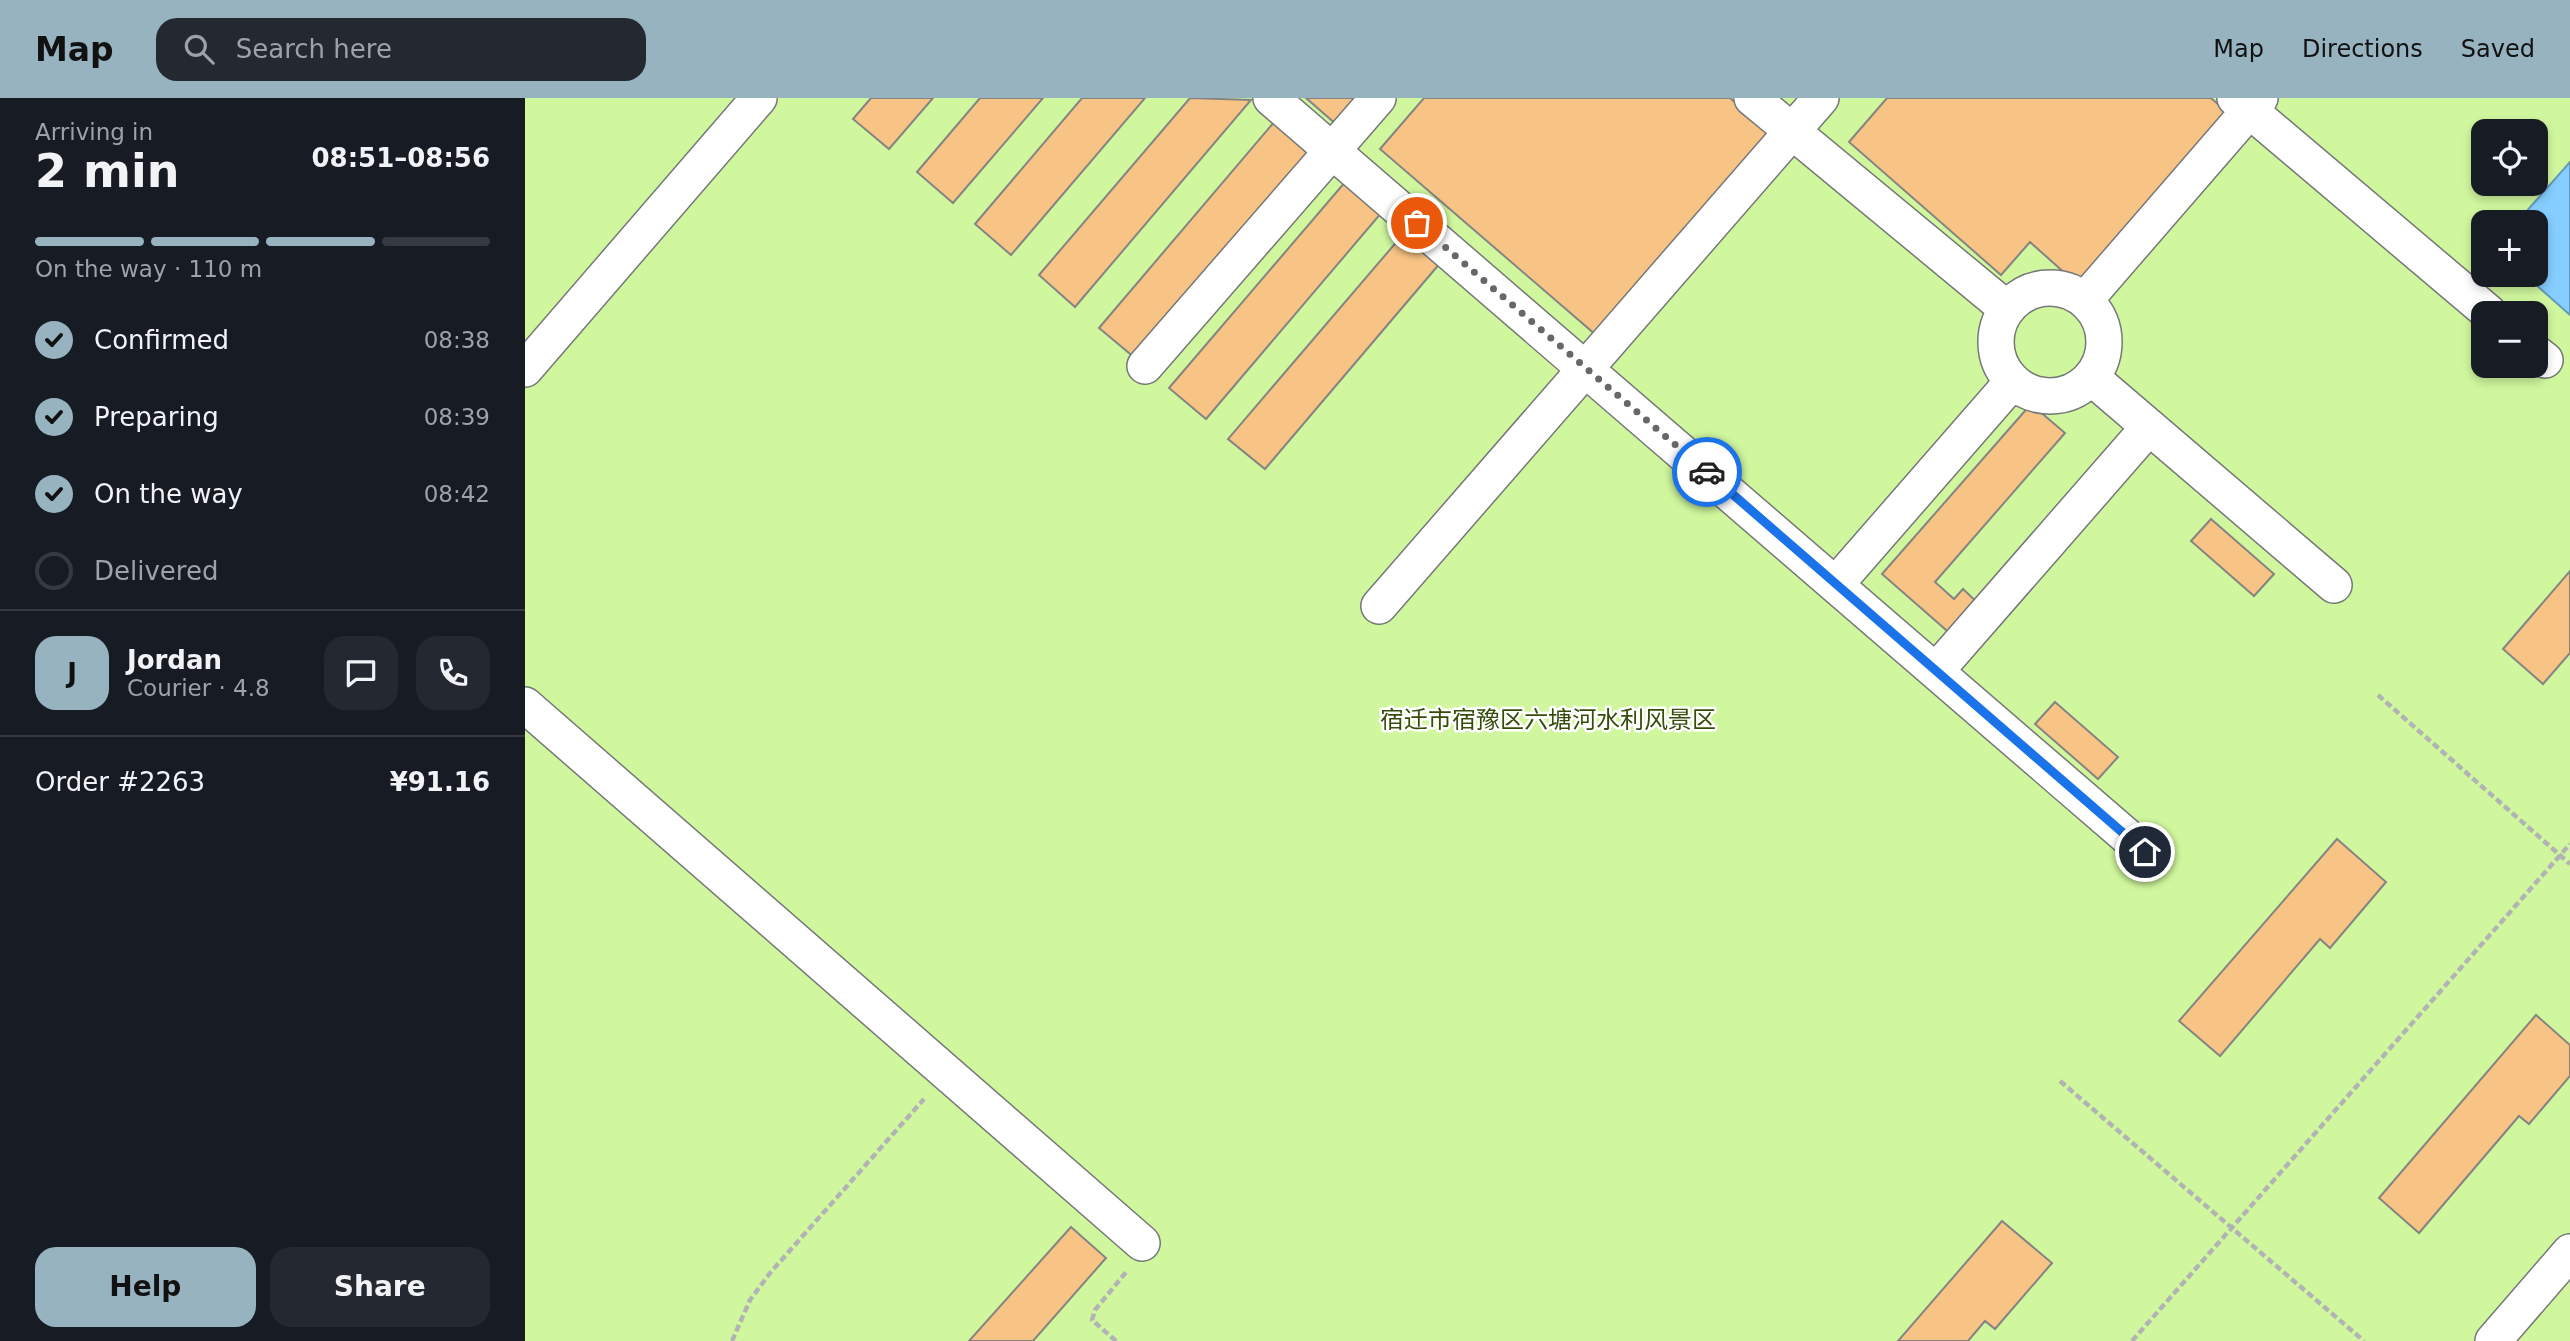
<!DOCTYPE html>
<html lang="en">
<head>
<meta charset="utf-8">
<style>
  :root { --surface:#171b24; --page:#242831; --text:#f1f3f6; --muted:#9ea1a6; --line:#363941; --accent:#97b3c0 }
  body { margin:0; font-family:"DejaVu Sans","Noto Sans SC",sans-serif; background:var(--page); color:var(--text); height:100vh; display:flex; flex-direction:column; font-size:26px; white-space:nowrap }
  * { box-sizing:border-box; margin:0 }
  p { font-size:23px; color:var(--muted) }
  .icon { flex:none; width:38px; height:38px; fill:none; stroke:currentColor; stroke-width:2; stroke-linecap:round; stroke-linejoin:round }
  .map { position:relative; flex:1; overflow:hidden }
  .side { display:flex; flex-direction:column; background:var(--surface); width:525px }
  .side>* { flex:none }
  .controls { position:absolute; left:1946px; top:21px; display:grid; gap:14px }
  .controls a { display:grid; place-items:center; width:77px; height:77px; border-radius:14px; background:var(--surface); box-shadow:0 4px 10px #0003; font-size:35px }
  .pin { position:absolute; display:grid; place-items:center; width:60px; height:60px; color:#fff; margin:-30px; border:4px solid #fff; border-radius:50%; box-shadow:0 2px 7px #0007 }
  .courier { position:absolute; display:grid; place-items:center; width:70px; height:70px; margin:-35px; border:5px solid #1a73e8; border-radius:50%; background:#fff; color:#222; box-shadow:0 2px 9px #0007 }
  .summary em { font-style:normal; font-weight:800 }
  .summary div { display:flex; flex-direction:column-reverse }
  .summary { display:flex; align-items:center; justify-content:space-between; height:119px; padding:0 35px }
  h1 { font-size:46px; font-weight:800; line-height:52px }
  .bar { display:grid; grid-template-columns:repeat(4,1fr); gap:10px 7px; align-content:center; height:84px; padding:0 35px }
  .bar i { height:9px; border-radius:5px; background:var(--line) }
  .bar .active { background:var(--accent) }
  .bar p { grid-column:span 4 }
  .line { display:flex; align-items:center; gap:18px; padding:0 35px; border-top:2px solid var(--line) }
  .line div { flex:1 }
  .round { display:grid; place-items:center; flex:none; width:74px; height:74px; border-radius:21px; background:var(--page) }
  ol { padding:0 35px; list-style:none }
  li { display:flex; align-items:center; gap:21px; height:77px }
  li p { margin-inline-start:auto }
  li .icon { padding:7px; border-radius:50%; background:var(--accent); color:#111; stroke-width:4 }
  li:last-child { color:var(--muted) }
  li i { width:38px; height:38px; border:4px solid var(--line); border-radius:50% }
  .action { display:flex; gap:14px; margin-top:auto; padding:14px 35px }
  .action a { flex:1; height:80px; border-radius:21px; background:var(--accent); color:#111; font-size:28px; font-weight:800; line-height:80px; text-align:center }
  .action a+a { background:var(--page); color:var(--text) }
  header { display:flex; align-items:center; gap:42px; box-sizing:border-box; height:98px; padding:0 35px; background:var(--accent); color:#111 }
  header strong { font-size:33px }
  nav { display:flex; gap:38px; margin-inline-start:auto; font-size:24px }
  .search { width:490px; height:63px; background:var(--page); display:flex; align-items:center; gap:18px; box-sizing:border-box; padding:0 24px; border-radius:21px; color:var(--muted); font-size:26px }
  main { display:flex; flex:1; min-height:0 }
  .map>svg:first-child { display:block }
</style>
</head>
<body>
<header>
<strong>Map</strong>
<div class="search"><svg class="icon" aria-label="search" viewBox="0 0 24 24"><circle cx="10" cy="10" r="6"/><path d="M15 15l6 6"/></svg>Search here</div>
<nav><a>Map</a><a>Directions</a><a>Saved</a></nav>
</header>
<main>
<section class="side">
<div class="summary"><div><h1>2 min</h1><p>Arriving in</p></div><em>08:51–08:56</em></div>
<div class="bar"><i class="active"></i><i class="active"></i><i class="active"></i><i></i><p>On the way · 110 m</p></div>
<ol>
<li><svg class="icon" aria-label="check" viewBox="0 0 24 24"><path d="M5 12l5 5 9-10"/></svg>Confirmed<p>08:38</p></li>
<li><svg class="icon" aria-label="check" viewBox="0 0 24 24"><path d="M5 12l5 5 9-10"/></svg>Preparing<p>08:39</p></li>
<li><svg class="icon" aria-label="check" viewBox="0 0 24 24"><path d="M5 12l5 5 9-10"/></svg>On the way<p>08:42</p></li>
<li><i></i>Delivered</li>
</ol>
<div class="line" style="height:126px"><b class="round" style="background:var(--accent);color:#111">J</b><div><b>Jordan</b><p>Courier · 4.8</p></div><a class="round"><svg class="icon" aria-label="chat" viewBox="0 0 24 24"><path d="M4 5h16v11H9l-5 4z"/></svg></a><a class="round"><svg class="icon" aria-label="phone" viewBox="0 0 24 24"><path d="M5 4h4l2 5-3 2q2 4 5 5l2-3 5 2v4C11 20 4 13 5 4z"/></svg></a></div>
<div class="line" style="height:91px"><div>Order #2263</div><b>¥91.16</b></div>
<div class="action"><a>Help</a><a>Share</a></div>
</section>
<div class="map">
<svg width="2045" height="1243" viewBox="0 0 2045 1243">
  <rect width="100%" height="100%" fill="#f4f5f6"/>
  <path fill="#d0f79e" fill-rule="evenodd" d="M0,0h2045v1243h-2045zM1958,33h53v53h-53zM1958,124h53v53h-53zM1958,215h53v53h-53z"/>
  <path fill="#85ceff" stroke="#6598bb" stroke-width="2" d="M2045,64v153l-45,-40h11v-53h-19z"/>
  <path fill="#f8c485" stroke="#858483" stroke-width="2" d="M346,0h62l-44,51 -36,-30z
    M455,0h63l-90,105 -36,-31z
    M557,0h63l-134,157 -36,-31z
    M665,0l61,2 -176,207 -36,-32z
    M781,0h54l-23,27z
    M899,0h306l41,36 -175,201 -216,-186z
    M1362,0h324l16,14 -150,172 -47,-42 -29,33 -152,-133z
    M750,23l36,31 -176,206 -36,-30z
    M821,83l36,31 -176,207 -37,-31z
    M880,134l36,30 -176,207 -37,-30z
    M1506,306l34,29 -130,149 19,17 9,-10 17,16 -27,31 -71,-62z
    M1686,421l63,55 -20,22 -63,-55z
    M2045,473v82l-27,31 -40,-35z
    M1530,604l63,55 -20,22 -63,-55z
    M1812,741l49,43 -56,66 -10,-9 -100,117 -41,-35z
    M2011,917l34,30v31l-41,48 -10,-8 -100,117 -40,-35z
    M1477,1123l50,42 -57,66 -10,-8 -17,20h-70z
    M546,1129l35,31 -73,83h-64z"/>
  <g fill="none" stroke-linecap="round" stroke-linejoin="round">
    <g stroke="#767778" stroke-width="38">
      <path id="minor" d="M746,0l874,754
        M1227,0l255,211
        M1710,0l254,215
        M1471 244a54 54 0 1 1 108 0a54 54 0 1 1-108 0Z
        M1560,202l175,-202
        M2011,255l9,7
        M620,268l233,-268
        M0,271l234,-271
        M1567,280l242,207
        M1311,486l177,-203
        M854,508l442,-508
        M1411,573l213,-244
        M0,607l617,538
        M1968,1243l77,-89"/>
    </g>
    <path stroke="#b2b3b4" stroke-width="4.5" stroke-dasharray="7 3.5" stroke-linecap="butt" d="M1853,597l192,169
      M1535,983l304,260
      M207,1243l18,-41 20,-27 154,-174
      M591,1243l-24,-21 3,-10 32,-39
      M1607,1243l438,-497"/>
    <use href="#minor" stroke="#fff" stroke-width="35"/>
  </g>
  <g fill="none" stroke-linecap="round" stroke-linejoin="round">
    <path stroke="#676768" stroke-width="7" stroke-dasharray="0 12.6" d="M892,125l290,249"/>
    <path stroke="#1a73e8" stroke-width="9" d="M1182,374l438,380"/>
  </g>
  <g text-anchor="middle" stroke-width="5" stroke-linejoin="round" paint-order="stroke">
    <g font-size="24" fill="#354c0a" stroke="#fff">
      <text x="1023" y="630">宿迁市宿豫区六塘河水利风景区</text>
    </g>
  </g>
</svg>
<div class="controls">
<a><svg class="icon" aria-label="locate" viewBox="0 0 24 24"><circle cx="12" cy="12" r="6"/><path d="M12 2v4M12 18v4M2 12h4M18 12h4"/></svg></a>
<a>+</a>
<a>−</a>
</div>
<div class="pin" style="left:892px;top:125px;background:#ea580c"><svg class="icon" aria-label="bag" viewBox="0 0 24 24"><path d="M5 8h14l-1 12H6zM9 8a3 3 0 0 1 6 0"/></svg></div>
<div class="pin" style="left:1620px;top:754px;background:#1f2937"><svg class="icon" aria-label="home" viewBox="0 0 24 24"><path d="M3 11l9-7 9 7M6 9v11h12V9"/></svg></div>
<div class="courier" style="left:1182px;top:374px"><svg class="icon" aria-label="car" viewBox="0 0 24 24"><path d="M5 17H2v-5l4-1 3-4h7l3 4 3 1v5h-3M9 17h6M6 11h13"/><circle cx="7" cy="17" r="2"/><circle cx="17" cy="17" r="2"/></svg></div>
</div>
</main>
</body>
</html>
